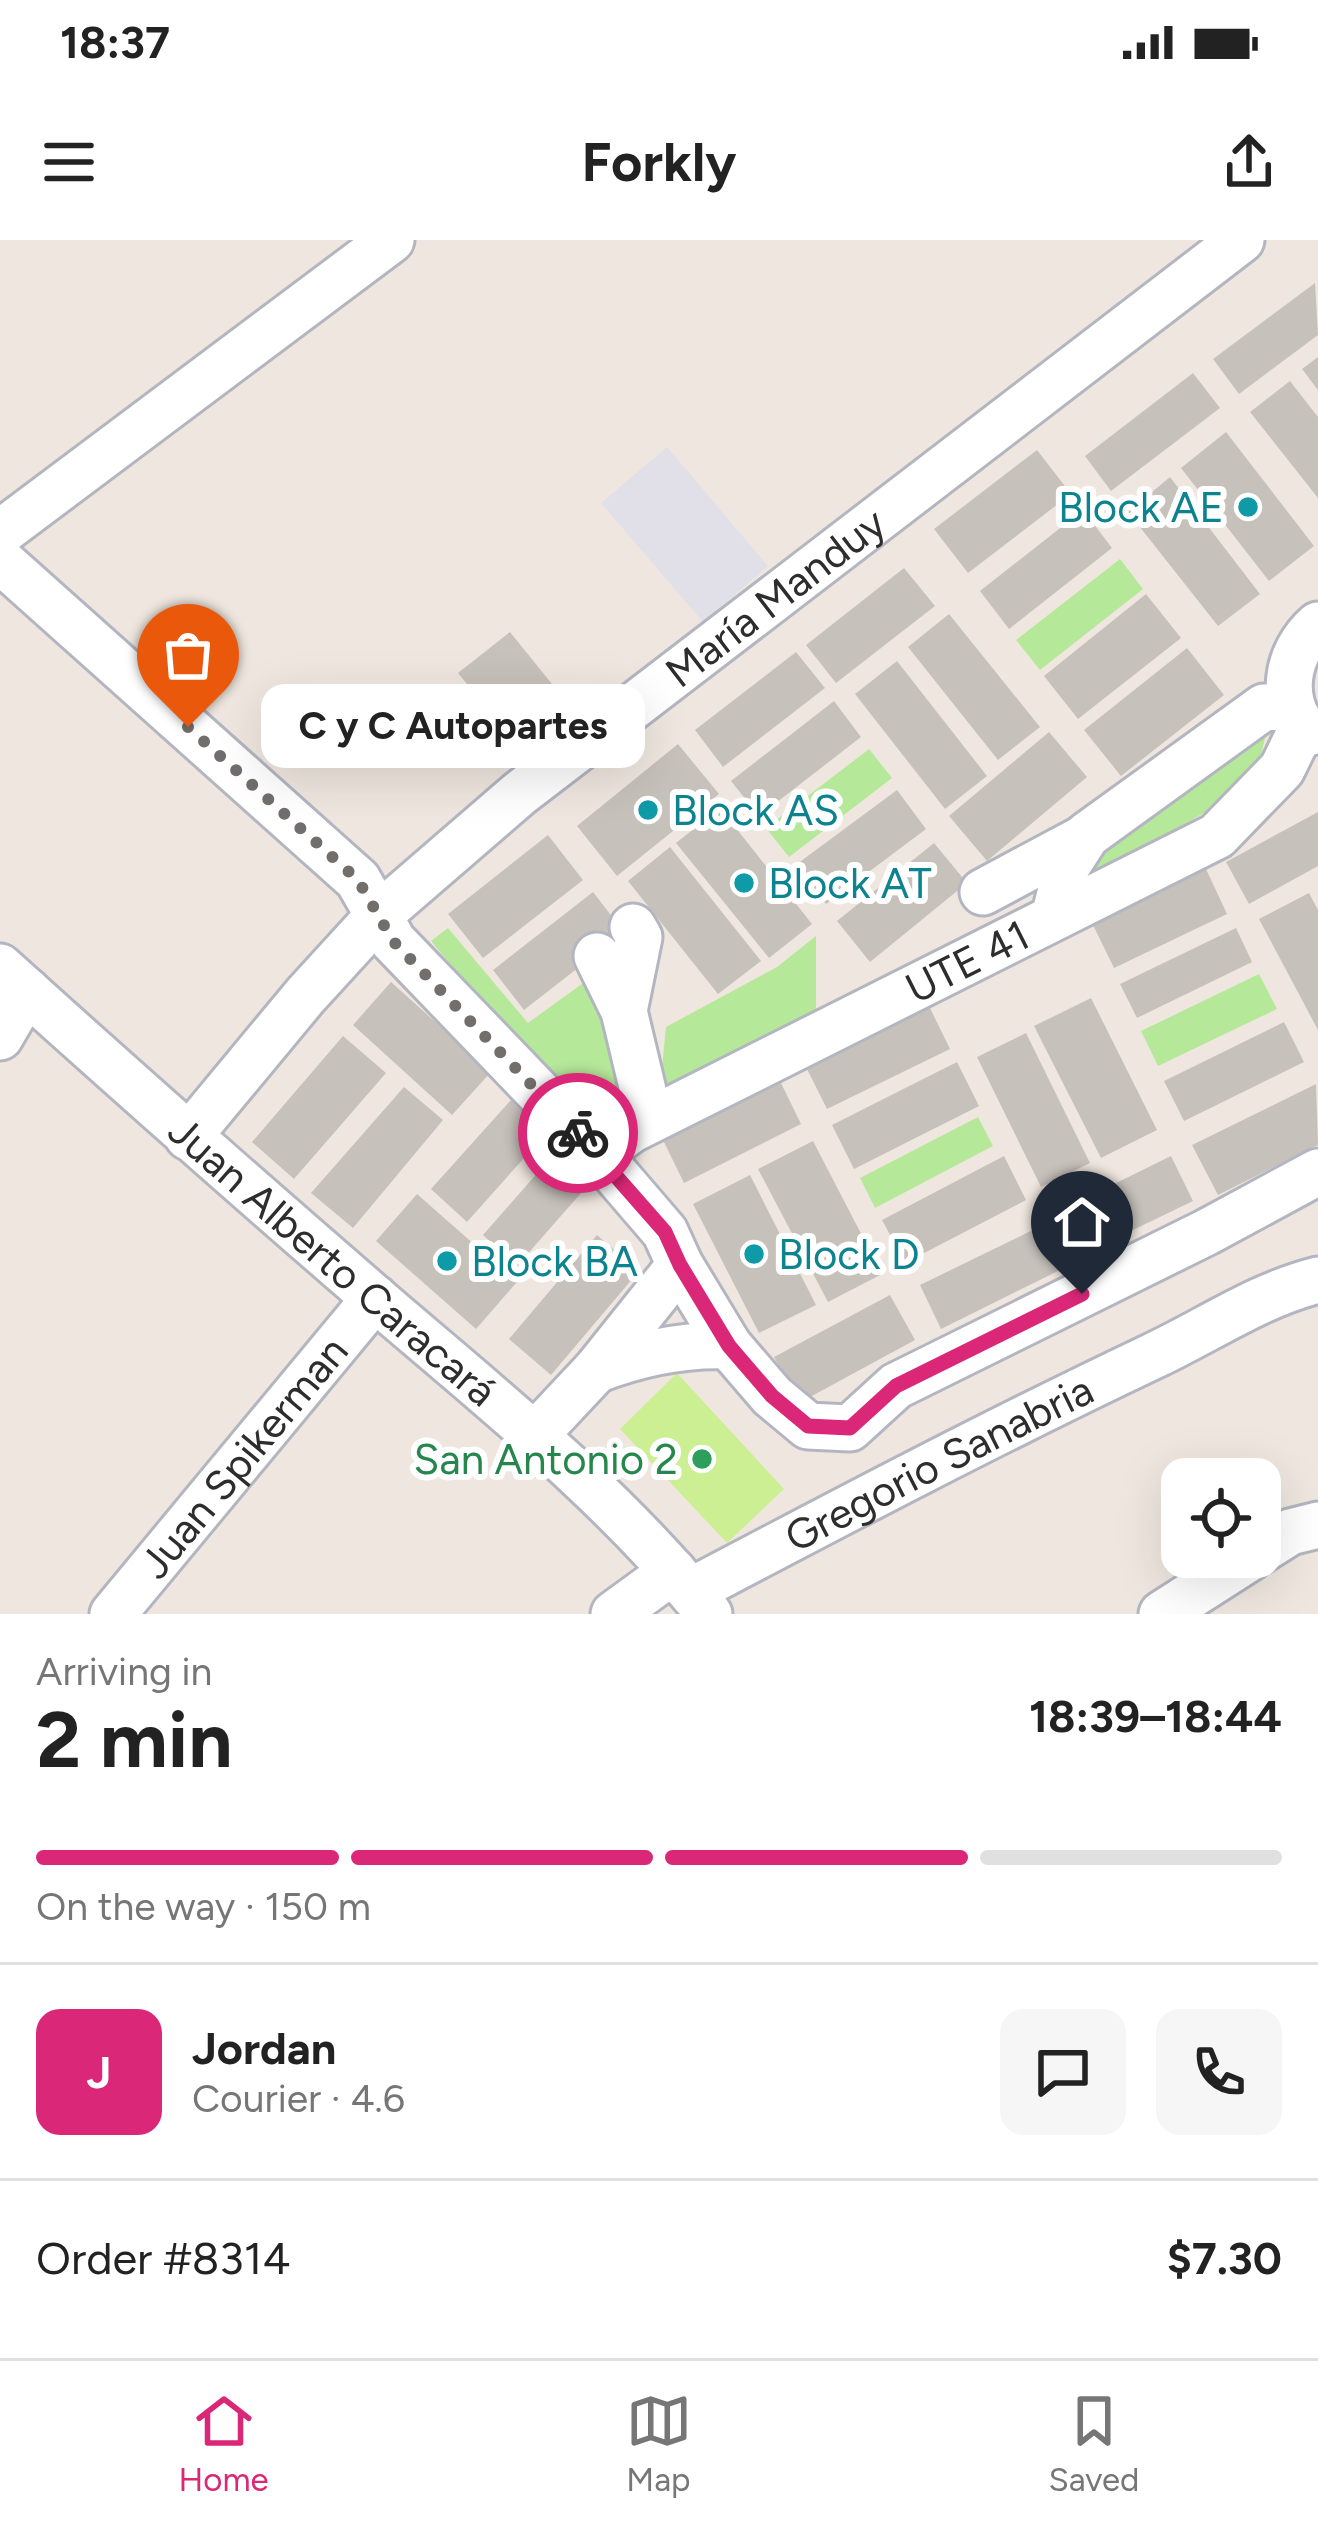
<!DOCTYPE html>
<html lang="en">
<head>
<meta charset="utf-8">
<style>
  :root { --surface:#fff; --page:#f6f6f6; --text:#222; --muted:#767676; --line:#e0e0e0; --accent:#db2777 }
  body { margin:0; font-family:Figtree,sans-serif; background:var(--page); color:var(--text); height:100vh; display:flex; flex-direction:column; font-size:45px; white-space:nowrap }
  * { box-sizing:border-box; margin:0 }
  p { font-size:39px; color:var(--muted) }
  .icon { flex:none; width:66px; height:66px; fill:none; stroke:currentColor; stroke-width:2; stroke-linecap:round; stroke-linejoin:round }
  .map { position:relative; height:1374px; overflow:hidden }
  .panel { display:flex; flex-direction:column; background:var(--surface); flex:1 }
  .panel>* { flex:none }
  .controls { position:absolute; left:1161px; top:1218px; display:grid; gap:24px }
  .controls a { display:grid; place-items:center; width:120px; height:120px; border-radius:24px; background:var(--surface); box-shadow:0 12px 48px #0002; font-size:60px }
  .pin { position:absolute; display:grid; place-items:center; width:102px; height:102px; color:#fff; margin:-123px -51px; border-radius:50% 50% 50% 0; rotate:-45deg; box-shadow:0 0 12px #0007 }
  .pin .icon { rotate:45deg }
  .courier { position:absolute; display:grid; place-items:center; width:120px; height:120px; margin:-60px; border:9px solid #db2777; border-radius:50%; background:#fff; color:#222; box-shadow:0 3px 15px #0007 }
  .bubble { position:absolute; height:84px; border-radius:24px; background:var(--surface); box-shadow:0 12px 48px #0002; font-size:39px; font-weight:700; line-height:84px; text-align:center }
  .headline em { font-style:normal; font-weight:700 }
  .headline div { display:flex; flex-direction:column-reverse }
  .headline { display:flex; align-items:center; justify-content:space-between; height:204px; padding:0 36px }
  h1 { font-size:78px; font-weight:700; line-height:90px }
  .bar { display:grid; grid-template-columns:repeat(4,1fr); gap:18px 12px; align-content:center; height:144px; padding:0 36px }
  .bar i { height:15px; border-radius:9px; background:var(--line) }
  .bar .current { background:var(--accent) }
  .bar p { grid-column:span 4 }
  .line { display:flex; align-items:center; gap:30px; padding:0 36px; border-top:3px solid var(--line) }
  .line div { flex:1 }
  .round { display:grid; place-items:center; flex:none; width:126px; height:126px; border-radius:24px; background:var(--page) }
  .status { display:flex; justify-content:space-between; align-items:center; height:84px; padding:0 60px; background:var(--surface); direction:ltr }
  .status svg { height:33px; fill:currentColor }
  header { display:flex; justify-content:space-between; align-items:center; height:156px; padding:0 36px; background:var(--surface); font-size:54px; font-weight:700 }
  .tabs { display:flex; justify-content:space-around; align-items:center; height:168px; border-top:3px solid var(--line); background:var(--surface); font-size:33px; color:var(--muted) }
  .tabs a { display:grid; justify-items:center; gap:6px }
  .tabs .current { color:var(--accent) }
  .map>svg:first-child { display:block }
</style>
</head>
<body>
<div class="status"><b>18:37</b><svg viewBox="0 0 49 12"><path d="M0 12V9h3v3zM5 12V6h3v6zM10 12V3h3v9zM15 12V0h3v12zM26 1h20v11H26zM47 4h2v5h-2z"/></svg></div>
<header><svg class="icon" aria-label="menu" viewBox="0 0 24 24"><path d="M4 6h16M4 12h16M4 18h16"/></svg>Forkly<svg class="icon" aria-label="share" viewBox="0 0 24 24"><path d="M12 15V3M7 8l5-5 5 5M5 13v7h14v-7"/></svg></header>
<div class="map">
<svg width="1318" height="1374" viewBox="0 0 1318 1374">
  <rect width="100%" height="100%" fill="#efe7df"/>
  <path fill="#e1dfe7" d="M667,207l101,119 -65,56 -102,-119z"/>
  <path fill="#b6e899" d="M1120,319l23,30 -103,81 -24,-30z
    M1269,482l-10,41 -38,40 -144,83 5,-33z
    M869,509l23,29 -103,79 -23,-29z
    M448,688l80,95 62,-45 46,135 -37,16 -21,-11 -147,-177z
    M816,696v85l-157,77 7,-71 111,-60z
    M1259,734l18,35 -119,57 -17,-35z
    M978,877l15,29 -118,62 -15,-30z"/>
  <path fill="#ccef94" d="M677,1133l107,116 -57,54 -107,-114z"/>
  <path fill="#c7c1bb" d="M1315,43l3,52 -79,59 -26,-35z
    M1318,117v33l-16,-21z
    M1193,133l27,35 -109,83 -26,-35z
    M1290,141l28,36v81l-68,-86z
    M1226,192l88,114 -45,35 -88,-113z
    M1037,210l34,44 -103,79 -34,-44z
    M1170,237l90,117 -42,32 -90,-114z
    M1083,270l29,38 -103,81 -29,-38z
    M904,328l31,38 -99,77 -30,-38z
    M1146,354l35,44 -103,81 -34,-43z
    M949,374l91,113 -42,33 -90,-113z
    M510,392l71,88 -51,41 -72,-88z
    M1187,408l37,47 -103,81 -37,-46z
    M796,412l29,36 -102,79 -28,-37z
    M897,421l90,115 -42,33 -90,-115z
    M834,461l27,36 -102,79 -28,-35z
    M1049,492l38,45 -100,84 -38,-45z
    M678,504l41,50 -102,82 -40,-50z
    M897,550l29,39 -100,75 -29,-40z
    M720,568l92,116 -43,34 -93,-115z
    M1318,572v54l-69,38 -23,-42z
    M548,595l35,45 -100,78 -35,-44z
    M934,603l33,40 -97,79 -33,-41z
    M670,607l91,114 -43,33 -90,-113z
    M1206,629l21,45 -113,54 -22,-45z
    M593,652l31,40 -100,78 -31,-40z
    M1309,653l9,17v120l-59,-111z
    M1236,688l16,34 -115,56 -17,-34z
    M391,742l100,90 -39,43 -99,-90z
    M1091,758l66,132 -56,28 -67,-132z
    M930,768l20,41 -123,60 -20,-40z
    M1284,782l20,40 -120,59 -20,-40z
    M1026,793l64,130 -49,24 -64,-130z
    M343,796l43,37 -92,106 -42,-37z
    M957,822l22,44 -125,63 -22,-44z
    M779,839l22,45 -117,59 -22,-45z
    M1316,844l2,61 -100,50 -26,-50z
    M404,847l39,33 -90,108 -42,-35z
    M519,851l37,31 -89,100 -36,-33z
    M568,898l35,30 -86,98 -34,-31z
    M813,901l69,133 -54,28 -70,-133z
    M1004,916l22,44 -121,63 -23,-43z
    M1171,916l22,45 -122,59 -22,-44z
    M750,935l66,130 -57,28 -66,-129z
    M417,954l100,88 -41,47 -100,-88z
    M1039,987l21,43 -119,59 -21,-44z
    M597,995l42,36 -88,104 -42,-36z
    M890,1055l25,45 -116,63 -25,-46z"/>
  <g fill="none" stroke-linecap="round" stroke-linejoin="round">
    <g stroke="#b3b6c1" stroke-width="51">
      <g id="minor">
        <path d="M0,293l391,-293"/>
        <path d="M0,320l358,320 35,61 205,213 67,78 15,33 49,81 43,50 36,30 42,2 46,-42 311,-154 111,-60"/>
        <path d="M1308,493c-30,-32 -22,-80 10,-108"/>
        <path d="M983,652l101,-54"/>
        <path d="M1054,677l13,-51 20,-31 177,-128 27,1"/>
        <path d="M633,687l6,10 -15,74 26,109"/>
        <path d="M597,716l27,55"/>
        <path id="s1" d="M0,727c122,110 246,220 370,327 118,102 241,198 339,320"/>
        <path d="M0,797l27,-46"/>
        <path id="s2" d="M188,897l117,-141 74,-81 140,-121 722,-554"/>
        <path id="s3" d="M598,914l33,-24 586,-294 65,-67 20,-41"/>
        <path d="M596,1130c44,-17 86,-26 133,-24"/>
        <path d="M535,1195l61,-65 84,-105"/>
        <path d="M1260,1311l30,-19 28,-7"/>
        <path id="s4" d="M691,1351c152,-80 304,-160 460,-234 56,-26 107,-62 167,-77"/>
        <path id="s5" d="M113,1374l262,-316"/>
        <path d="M614,1374l59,-43"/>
        <path d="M1162,1374l89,-57"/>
      </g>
    </g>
    <use href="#minor" stroke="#fff" stroke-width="45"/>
  </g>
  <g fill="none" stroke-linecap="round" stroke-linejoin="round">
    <path stroke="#716e6b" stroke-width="12" stroke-dasharray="0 21.6" d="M188,487l170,153 35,61 185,192"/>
    <path stroke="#db2777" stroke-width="15" d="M578,893l87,99 15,33 49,81 43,50 36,30 42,2 46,-42 186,-92"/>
  </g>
  <g fill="#0f9aa8" stroke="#fff" stroke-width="4.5">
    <circle cx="1248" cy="267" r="12"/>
    <circle cx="648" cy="570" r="12"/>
    <circle cx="744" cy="643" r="12"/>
    <circle cx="754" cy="1014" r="12"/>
    <circle cx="447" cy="1021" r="12"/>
  </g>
  <circle fill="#2e9e5b" stroke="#fff" stroke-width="4.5" cx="702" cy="1219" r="12"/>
  <g text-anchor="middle" stroke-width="12" stroke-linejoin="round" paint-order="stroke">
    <g font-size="42" fill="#0d838f" stroke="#fff" text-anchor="start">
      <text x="1224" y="282" text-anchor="end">Block AE</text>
      <text x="672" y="585">Block AS</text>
      <text x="768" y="658">Block AT</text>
      <text x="778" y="1029">Block D</text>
      <text x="471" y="1036">Block BA</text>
    </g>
    <g font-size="42" fill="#2d2d2d" stroke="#fff">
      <text dy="15" stroke="none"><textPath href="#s2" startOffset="801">María Manduy</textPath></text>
      <text dy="15" stroke="none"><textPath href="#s3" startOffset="417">UTE 41</textPath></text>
      <text dy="15" stroke="none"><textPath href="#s1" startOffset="444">Juan Alberto Caracará</textPath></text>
      <text dy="15" stroke="none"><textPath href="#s5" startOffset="204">Juan Spikerman</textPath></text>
      <text dy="15" stroke="none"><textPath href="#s4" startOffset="279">Gregorio Sanabria</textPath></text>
    </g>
    <g font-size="42" fill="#27864d" stroke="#fff" text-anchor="end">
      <text x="678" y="1234">San Antonio 2</text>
    </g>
  </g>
</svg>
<div class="controls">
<a><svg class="icon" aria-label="locate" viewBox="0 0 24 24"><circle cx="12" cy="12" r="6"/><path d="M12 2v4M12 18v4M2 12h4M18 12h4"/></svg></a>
</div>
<div class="pin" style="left:188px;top:487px;background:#ea580c"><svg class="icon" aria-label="bag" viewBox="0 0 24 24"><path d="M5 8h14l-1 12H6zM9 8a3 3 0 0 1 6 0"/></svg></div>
<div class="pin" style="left:1082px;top:1054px;background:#1f2937"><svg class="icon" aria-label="home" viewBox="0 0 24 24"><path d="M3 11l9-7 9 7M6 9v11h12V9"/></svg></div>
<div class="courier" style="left:578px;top:893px"><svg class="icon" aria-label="bike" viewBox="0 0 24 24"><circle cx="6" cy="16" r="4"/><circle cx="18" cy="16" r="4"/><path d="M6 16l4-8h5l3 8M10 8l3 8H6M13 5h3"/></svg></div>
<div class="bubble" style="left:261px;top:444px;width:384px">C y C Autopartes</div>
</div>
<section class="panel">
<div class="headline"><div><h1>2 min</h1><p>Arriving in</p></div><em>18:39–18:44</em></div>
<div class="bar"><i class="current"></i><i class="current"></i><i class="current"></i><i></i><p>On the way · 150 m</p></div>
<div class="line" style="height:216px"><b class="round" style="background:var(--accent);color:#fff">J</b><div><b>Jordan</b><p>Courier · 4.6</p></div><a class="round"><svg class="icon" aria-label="chat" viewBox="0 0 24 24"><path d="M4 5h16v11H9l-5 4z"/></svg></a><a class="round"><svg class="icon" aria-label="phone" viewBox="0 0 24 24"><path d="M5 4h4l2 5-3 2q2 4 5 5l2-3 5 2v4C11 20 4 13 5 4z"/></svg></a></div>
<div class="line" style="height:156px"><div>Order #8314</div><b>$7.30</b></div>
</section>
<nav class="tabs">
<a class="current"><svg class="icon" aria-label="home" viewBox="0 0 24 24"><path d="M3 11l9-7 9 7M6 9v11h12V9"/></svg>Home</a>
<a><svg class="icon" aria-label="map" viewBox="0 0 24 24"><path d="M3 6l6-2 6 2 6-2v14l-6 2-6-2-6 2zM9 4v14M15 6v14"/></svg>Map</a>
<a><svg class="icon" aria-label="saved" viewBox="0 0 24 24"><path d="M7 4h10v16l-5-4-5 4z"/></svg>Saved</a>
</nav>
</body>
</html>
